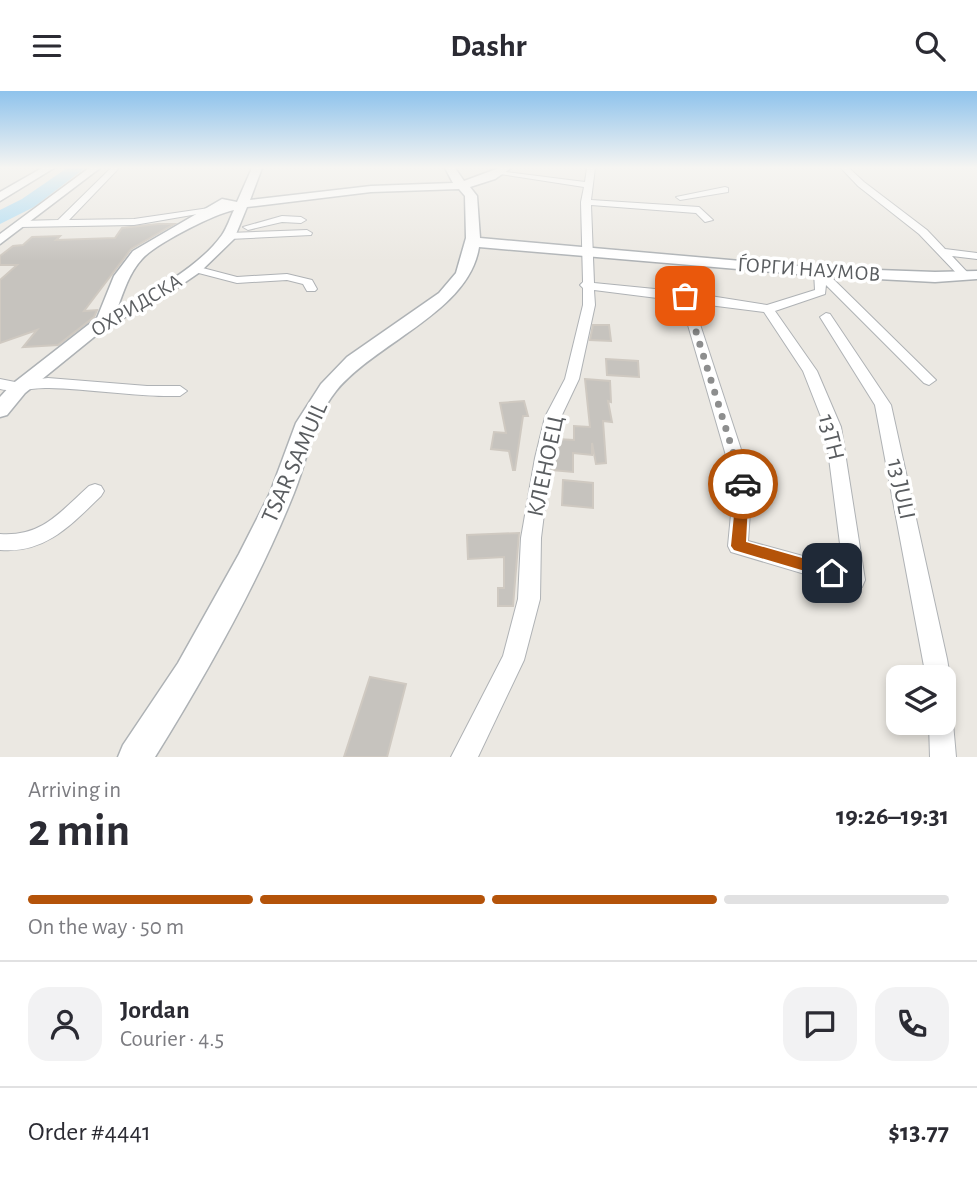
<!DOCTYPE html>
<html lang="en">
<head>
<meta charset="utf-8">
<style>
  :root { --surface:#fff; --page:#f2f2f3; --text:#2b2b33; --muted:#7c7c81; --line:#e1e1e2; --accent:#b45309 }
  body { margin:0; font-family:"Alegreya Sans",sans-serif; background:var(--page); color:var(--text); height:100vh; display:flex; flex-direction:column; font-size:26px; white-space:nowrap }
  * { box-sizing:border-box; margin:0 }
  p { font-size:23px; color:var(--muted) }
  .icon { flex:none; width:38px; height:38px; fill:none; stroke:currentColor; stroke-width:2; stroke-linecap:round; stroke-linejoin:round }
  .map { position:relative; height:666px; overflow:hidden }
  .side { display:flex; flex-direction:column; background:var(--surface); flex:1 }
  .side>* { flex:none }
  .tools { position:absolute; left:886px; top:574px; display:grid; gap:14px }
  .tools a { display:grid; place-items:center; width:70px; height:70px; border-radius:14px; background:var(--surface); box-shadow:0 4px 10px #0003; font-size:35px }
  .pin { position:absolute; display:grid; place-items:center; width:60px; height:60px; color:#fff; margin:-30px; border-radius:14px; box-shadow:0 4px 10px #0006 }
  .courier { position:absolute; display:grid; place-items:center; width:70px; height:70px; margin:-35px; border:5px solid #b45309; border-radius:50%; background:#fff; color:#222; box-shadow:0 2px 9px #0007 }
  .overview em { font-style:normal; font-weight:700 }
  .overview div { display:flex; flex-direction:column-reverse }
  .overview { display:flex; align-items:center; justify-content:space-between; height:119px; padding:0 28px }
  h1 { font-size:46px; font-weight:700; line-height:52px }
  .bar { display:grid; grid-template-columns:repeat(4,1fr); gap:10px 7px; align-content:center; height:84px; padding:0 28px }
  .bar i { height:9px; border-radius:5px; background:var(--line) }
  .bar .on { background:var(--accent) }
  .bar p { grid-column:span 4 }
  .line { display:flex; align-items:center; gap:18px; padding:0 28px; border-top:2px solid var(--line) }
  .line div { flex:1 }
  .round { display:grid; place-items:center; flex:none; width:74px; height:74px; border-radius:21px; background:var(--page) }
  header { display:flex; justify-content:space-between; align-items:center; height:91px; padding:0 28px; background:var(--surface); font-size:32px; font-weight:700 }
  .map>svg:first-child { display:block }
</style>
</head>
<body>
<header><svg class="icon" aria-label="menu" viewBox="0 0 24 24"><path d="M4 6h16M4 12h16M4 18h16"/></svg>Dashr<svg class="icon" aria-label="search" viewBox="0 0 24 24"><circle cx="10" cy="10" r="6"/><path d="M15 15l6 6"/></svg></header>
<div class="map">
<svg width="977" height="666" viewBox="0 0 977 666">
  <rect width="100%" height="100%" fill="#ebe8e2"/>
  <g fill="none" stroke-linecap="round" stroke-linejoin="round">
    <path fill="#a9daf3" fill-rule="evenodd" d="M67,77h18l-51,39 -34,17v-14l22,-11z"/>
  </g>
  <path fill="#c6c3be" stroke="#cfc9c1" stroke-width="2" d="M158,133h16l-43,25 -47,62 13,-1 -3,7 -36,28 -35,2 14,-17 -37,13v-63l17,-15h-17v-9l13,-10 10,-1 9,-8 28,-1 -4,4 59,-2 7,-10z
    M593,234h16l2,16 -21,-1z
    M606,268l32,2 1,16 -32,-2z
    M585,288l25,2 1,21 -3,-1 4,21 -9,-1 3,42 -10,1 -4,-21v12l-19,-2v19l-21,-2 6,-31 16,1v-14l16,1z
    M524,310l4,15h-5l-8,54h-2l-4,-19 -18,-2 3,-17 12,1 -6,-30z
    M563,389l30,3v25l-31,-3z
    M519,442l-6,73h-15v-18h6v-31l-36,2 -1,-24z
    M370,586l36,7 -19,73h-43z"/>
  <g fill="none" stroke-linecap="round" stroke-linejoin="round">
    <g stroke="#afb2b5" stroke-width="2">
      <path id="street" d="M111,77h8l-50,52 65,-1 82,-12 5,3 -87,15 -114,2 -5,-3 5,-3 38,-1z
        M587,77h8l-4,32 108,7 14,13 -8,2 -9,-9 -105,-8 3,78 91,9 82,13 48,-15 -1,-18 10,-2 112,110 -7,5 -5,-2 -98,-98 -1,9 -50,17 42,60 24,56 24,153 -3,7 -7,2 -124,-37 -3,-6 6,-63 -53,-182 -87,-11 1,15 -16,74 -18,38 -10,41 -10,80 -1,61 -16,61 -46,97h-27l52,-101 15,-57 3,-61 14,-80 10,-41 20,-38 18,-74v-17l-3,-3 3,-3 -2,-80 3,-15 -90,-14 4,-2 87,11zM693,212l71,9 39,59 22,56 18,140 -95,-26 4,-58z
        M841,77h8l15,14 63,48 18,19 32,4v6l-25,-3 17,18v4h-8l-42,-44 -61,-48z
        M725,96l3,1v4l-48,8 -4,-3z
        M282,125l19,1 5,3 -5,3 -19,-1 -34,8 -5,-3z
        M307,139l5,3 -1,2 -82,4 -5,-3 5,-3z
        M195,175l42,11 50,-3 25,6 5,9 -2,2h-8l-4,-7 -16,-4 -50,3 -46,-12 -2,-2z
        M826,222l4,1 61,91 56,254 3,18 -7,10v-10h-17l-51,-272 -55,-88z
        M48,287l99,8h33l7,5 -7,5h-16c-39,-1 -77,-7 -115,-8 -17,-1 -32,5 -49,1v-10l15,3z
        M95,393l6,2 3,5 -3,5c-30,29 -56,58 -101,54v-16c42,3 60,-22 89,-48z
        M943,621l7,2 3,9 3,34h-26l-1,-34h14z"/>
    </g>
    <g stroke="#aeb2b5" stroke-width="3">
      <path id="secondary" d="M42,77h12l-54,33v-9z
        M89,77h11l-100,76v-10z
        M252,77h10l-12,32 121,-14 82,-3 -8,-15h10l9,13 35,-13h12l-16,11 -25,8 7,9 3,42 340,30 115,4 42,-1v8l-42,3 -115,-6 -341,-29c-10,65 -103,95 -143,144 -24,30 -28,68 -42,102 -36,90 -88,182 -139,264h-37l5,-12 55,-82 61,-109 31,-61 26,-70 25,-39 26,-27 92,-64 17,-20 10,-35 -1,-42 -6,-7 -88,3 -124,15 -13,32 -34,33 -48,33 -42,19 -85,69 -18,22 -7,2v-20l11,-12 86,-67 17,-42 19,-25 89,-52 15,3zM234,119c-4,8 -7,18 -12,25 -22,31 -71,59 -105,74 7,-18 12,-36 25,-50 13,-15 72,-45 92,-49z"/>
    </g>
    <use href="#street" fill="#fff" fill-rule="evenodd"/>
    <use href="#secondary" fill="#fff" fill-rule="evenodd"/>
  </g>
  <linearGradient id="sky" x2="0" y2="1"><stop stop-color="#8fc3ec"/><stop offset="0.45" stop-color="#f6f5f2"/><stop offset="1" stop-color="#f6f5f2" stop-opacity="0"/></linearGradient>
  <rect width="977" height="170" fill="url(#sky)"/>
  <path fill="#b45309" d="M743,388l6,5 -3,58 91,26 2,5 -2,5 -5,1 -98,-29 -3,-4 6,-62z"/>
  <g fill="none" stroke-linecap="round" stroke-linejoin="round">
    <path stroke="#8d8e8e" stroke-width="7" stroke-dasharray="0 12.6" d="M685,205l58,188"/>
  </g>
  <g text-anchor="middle" stroke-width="7" stroke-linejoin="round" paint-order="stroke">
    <g font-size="21" fill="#5a5d60" stroke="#fff">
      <text transform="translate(809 178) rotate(4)" y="7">ЃОРГИ НАУМОВ</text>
      <text transform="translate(136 214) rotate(-31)" y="7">ОХРИДСКА</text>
    </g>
    <g font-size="24" fill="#5a5d60" stroke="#fff">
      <text transform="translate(832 346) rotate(76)" y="8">13TH</text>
      <text transform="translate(294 371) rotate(-66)" y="8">TSAR SAMUIL</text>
      <text transform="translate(545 375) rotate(-78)" y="8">КЛЕНОЕЦ</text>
      <text transform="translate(902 398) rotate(78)" y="8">13 JULI</text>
    </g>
  </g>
</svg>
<div class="tools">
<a><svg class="icon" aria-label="layers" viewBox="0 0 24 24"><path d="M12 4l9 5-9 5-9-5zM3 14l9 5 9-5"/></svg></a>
</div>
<div class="pin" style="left:685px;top:205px;background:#ea580c"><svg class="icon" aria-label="bag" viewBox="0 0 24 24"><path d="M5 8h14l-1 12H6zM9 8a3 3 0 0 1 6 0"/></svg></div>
<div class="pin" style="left:832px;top:482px;background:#1f2937"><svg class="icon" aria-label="home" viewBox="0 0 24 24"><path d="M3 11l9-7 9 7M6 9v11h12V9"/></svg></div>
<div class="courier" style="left:743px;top:393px"><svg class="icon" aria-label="car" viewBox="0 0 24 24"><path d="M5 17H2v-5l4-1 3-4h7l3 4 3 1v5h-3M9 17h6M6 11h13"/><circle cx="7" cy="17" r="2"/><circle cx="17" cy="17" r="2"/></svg></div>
</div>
<section class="side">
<div class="overview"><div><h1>2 min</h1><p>Arriving in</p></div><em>19:26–19:31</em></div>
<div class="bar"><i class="on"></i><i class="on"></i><i class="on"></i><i></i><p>On the way · 50 m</p></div>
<div class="line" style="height:126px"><a class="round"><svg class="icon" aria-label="person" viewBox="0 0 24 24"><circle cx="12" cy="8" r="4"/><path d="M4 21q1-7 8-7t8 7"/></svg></a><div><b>Jordan</b><p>Courier · 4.5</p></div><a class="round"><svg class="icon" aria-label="chat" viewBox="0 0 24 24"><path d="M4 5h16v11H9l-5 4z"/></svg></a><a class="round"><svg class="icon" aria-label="phone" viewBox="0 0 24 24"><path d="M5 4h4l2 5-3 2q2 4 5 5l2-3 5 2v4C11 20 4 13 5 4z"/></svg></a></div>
<div class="line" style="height:91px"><div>Order #4441</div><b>$13.77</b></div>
</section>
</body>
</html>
